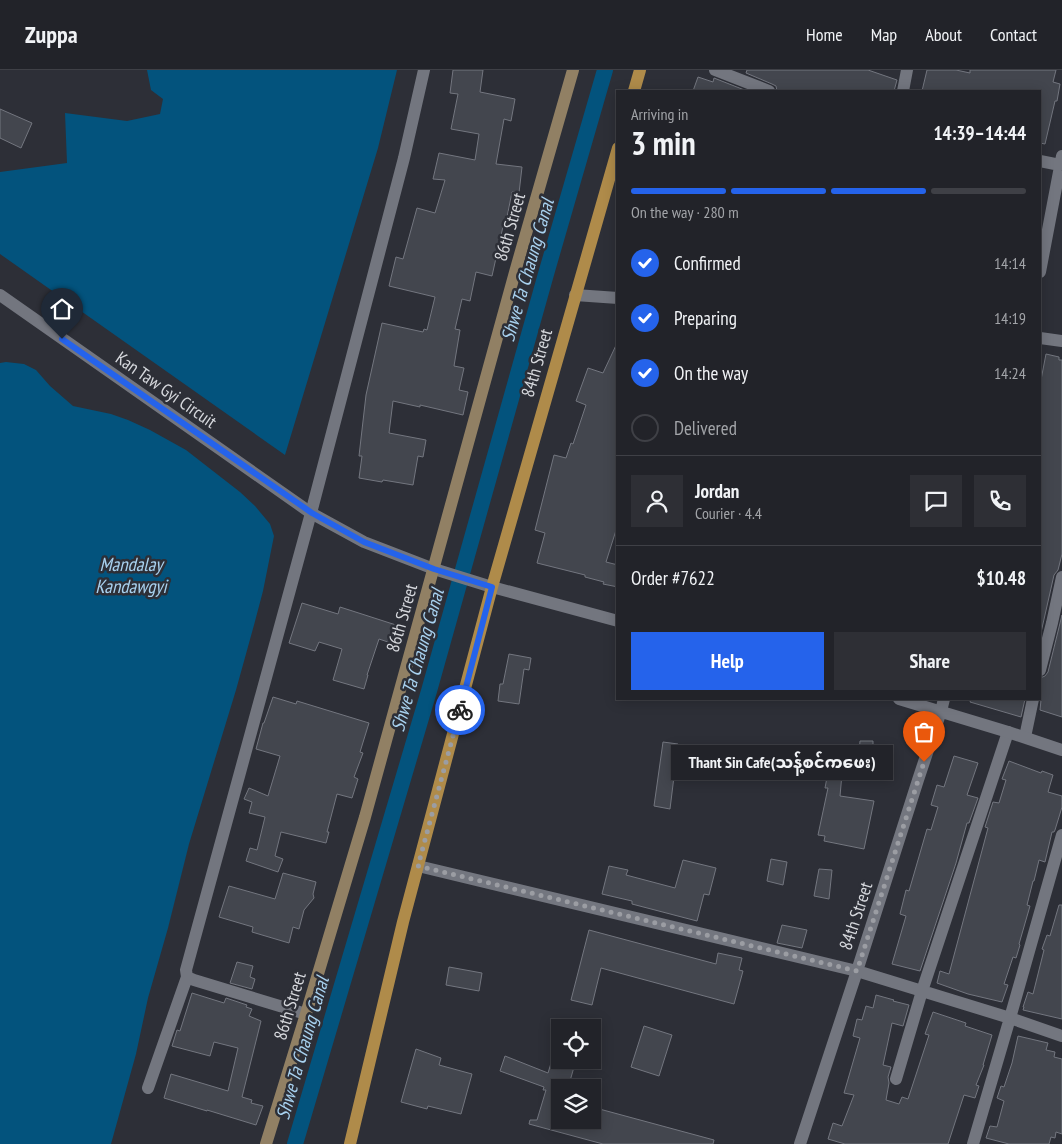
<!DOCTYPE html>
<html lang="en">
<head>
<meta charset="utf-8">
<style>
  :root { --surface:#222329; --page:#2e2f35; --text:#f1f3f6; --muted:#a2a4a8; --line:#3f4046; --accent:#2563eb }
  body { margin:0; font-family:"PT Sans Narrow","Noto Sans Myanmar",sans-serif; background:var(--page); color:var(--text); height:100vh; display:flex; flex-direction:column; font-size:19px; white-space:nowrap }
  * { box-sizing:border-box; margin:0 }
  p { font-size:16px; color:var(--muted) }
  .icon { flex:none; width:28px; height:28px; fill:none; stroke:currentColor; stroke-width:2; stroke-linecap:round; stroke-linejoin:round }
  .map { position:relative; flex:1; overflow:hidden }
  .side { position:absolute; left:616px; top:20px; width:425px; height:610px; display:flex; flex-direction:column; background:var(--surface); border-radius:0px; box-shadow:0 2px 12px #0003,0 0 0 1px var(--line) }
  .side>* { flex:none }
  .tools { position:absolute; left:551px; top:949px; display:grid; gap:10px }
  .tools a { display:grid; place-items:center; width:50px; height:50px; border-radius:0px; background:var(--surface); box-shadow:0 2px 12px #0003,0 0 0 1px var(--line); font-size:25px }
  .pin { position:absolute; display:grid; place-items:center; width:42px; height:42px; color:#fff; margin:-51px -21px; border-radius:50% 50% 50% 0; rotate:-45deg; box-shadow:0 0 5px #0007 }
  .pin .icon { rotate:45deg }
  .courier { position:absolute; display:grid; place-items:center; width:50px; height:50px; margin:-25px; border:4px solid #2563eb; border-radius:50%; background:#fff; color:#222; box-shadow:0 1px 6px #0007 }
  .bubble { position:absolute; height:35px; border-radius:0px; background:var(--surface); box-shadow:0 2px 12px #0003,0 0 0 1px var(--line); font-size:16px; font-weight:800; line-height:35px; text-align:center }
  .overview em { font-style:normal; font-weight:800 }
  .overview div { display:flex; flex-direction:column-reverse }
  .overview { display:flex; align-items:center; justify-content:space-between; height:85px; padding:0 15px }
  h1 { font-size:32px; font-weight:800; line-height:38px }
  .bar { display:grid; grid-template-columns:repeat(4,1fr); gap:8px 5px; align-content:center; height:60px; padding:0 15px }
  .bar i { height:6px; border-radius:4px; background:var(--line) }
  .bar .active { background:var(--accent) }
  .bar p { grid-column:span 4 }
  .line { display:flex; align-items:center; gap:12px; padding:0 15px; border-top:1px solid var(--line) }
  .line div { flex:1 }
  .round { display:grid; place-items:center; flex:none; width:52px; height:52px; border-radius:0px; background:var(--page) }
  ol { padding:0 15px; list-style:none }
  li { display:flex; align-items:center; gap:15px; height:55px }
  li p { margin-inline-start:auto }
  li .icon { padding:5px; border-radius:50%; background:var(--accent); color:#fff; stroke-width:4 }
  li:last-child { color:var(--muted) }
  li i { width:28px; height:28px; border:2px solid var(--line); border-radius:50% }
  .cta { display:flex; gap:10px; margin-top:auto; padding:10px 15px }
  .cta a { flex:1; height:58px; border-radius:0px; background:var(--accent); color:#fff; font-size:20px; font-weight:800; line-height:58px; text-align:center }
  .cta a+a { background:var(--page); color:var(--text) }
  header { display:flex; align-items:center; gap:30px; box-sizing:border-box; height:70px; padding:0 25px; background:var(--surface); border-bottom:1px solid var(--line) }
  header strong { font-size:24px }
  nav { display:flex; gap:28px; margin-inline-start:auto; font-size:18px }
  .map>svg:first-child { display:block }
</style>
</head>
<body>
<header>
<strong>Zuppa</strong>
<nav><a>Home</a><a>Map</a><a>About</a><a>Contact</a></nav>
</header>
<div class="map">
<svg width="1062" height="1074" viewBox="0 0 1062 1074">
  <rect width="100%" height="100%" fill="#2d2f37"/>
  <path fill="#03537d" d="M147,0h250l-19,78 -93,307 -285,-201v-82l67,-9 -2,-50 62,8 33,-7 3,-15 -12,-9z
    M6,292l18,2 12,6 14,16 23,20 38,8 17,6 22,10 36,20 54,42 15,14 15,18 4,12 -11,55 -9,34 -18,65 -47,154 -21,84 -20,70 -12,56 -25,90h-111v-781z"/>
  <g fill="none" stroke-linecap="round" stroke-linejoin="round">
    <path stroke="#03537d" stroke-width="16" d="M295,1074l134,-453 117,-417 59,-204"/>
  </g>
  <path fill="#43464e" stroke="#73767f" d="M453,0h30l-3,22 35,7 -4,22 -7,-2 -8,45 26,3 -3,26 -7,-1 -6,30h-2l-12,54 -16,-4 -6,29 -8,-2 -7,30 5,1 -6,36 10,2 -5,22 9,2 -5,23 -43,-10v2l-27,-6 -4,32 37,7 -3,17 -5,-1 -5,29 -30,-5 -1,2 -23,-4 3,-22h-3l7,-61 16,-72 41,9 1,-3 3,1 8,-33 -46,-11 7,-29 7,2 14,-51 18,5 10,-33 -12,-1 6,-26 36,7 4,-26 -28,-5 7,-35 -8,-1z
    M747,0h121l29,10 -3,11h-117l-1,-5 -4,-2 -26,-11z
    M927,0h29l14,3v-3h86l-3,12 7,2 -3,17h-2l-10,43 -5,-1v-52h-118z
    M698,7l15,5 1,-4 33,13h-54z
    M0,39l32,14 -11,25 -21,-10z
    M618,271v183l-12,38 12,3v22l-15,-3 1,-2 -19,-5v-2l-48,-12 8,-30 -10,-3 19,-75 12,3 5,-15 2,1 13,-39 -10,-4 12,-33 15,5z
    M1046,284l13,3v3h3v194l-4,16 -4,5 -14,62v-252z
    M302,533l36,11 2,-7 56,18 -5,18 -12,-4 -12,36h1l-4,14 -31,-9 9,-31 -23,-7 -4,9 -26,-8z
    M1062,545v102l-22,-7 1,-10 -1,-22 5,-2 3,-4z
    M509,584l22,4 -2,12 -5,-1 -5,35 -21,-3 2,-17h3z
    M273,627l23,7 1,-3 72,22 -9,29 3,1 -9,24 4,2 -6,19 -15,-4 -10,38h2l-3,11 -45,-11 -6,24 8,3 -5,13 -32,-11 4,-13 7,2 8,-33 -16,-4 3,-11 -8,-3 5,-11 19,8 12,-40 -24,-7 7,-26h1z
    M971,629h54l-4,18 -51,-15z
    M860,671h13v13h-14z
    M663,672l15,2 -8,65 -16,-3z
    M954,686l24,7 -11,32 11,3 -9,25h-2l-11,40 -36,108 -28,-7 14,-48 -6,-2 6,-24 3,1 18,-62 4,1 7,-23 -7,-2 6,-20 7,2z
    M1009,691l32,12 1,-2 11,4 -5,17 14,4v11l-7,23 -1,2h-2l-7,30 -6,-2 -5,21h-1l-6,24 3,1 -11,38 1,1 -4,13 -3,-1 -9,27 4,1 -6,17 -34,-8 -31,-11 3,-12 9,3 39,-146 -3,-1 8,-25 6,1 7,-23 -4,-1z
    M828,702l14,2 -2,22 34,5 -10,48 -40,-8 1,-5 -7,-1 10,-47h-3z
    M771,789l16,3 -4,23 -16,-4z
    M683,790l33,8 -7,27 -5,-1 -7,27 -65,-17v-3l-30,-7 7,-28 19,4 -2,5 49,13z
    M819,799l13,1 -3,29 -15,-3z
    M283,803l33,9 -3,12 1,4 -10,12 -5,19 -6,-2 -4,16 -37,-11 1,-5 -34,-10 10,-31 46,13z
    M1059,835h3v114l-39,-9 1,-3h-1l5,-15 5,2 11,-44 -2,-1 5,-14 3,1z
    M782,855l25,5 -5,18 -25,-5z
    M589,860l127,34 2,-11 24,5 -3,12 4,1 -9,33 -133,-36 -9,37 -21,-5z
    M237,892l16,4 -3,11 5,2 -3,10 -22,-6z
    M449,897l33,6 -3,18 -33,-6z
    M192,923l32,10 2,-5 21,7 -1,2 6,2 -3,7 12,5 -19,76 10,3 -1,3 12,3 -7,19 -49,-15v1l-43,-13 7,-24 57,17 10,-43 -24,-6 -4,14 -38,-10 5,-16 3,1z
    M876,925l18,5 -1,1 16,4 -6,21 -11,-3 -9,42 8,2 -3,10 1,6 -3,17 13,4 3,-7 6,2 21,-64 -4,-1 8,-22 33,11 -1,3 27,9 -9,30h1l-8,20 3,1 -4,12 -11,-3 -16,49h-103l-17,-5 5,-16 9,3 12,-31 -10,-2 16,-55 -7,-2 4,-17 5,1 4,-14 7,2z
    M644,956l28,9 -13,41 -28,-9z
    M1018,966l30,7 -2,7 9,2 -1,5 8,2v75l-6,-2 -1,6 -4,-1 -2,7h-40l-23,-6 4,-12 7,1 7,-26 -7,-3 4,-12 3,1 8,-24z
    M416,979l25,9 -2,7 33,9 -11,40 -33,-8 -1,3 -26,-7z
    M505,986l43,17 4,-13h24l-8,28h-8v32h32v-13l122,33 -1,4h-110l-74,-20 1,-4h7l9,-30h-3l1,-3 -44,-16z"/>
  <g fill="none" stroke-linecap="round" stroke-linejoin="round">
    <path stroke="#73767f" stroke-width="12" d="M715,0l54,21
      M903,21l4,-21
      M1040,91l20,4
      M1040,202l22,-116
      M575,225l43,3
      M1040,268l22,3
      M1040,600l12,-47 10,-46
      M1025,667l8,-38
      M418,796l439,105 153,47 52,18
      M306,944l-112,-34 -7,-3 -1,-7 125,-457 93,-355 20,-88
      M896,1009l26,-88 86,-259
      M148,1018l39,-111
      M800,1074l57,-173 61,-191 23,-69 3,-12
      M973,1074l37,-126 52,-183"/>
    <path stroke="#73767f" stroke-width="12" d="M0,225l311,218 53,29 70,27 58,18 126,34
      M899,629l109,33 54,18"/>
    <path stroke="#918064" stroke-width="12" d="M266,1074l40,-130 59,-197 152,-552 56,-195"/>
    <path stroke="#af8b4a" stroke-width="12" d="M634,21l6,-21
      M350,1074l53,-222 89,-335 126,-439"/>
  </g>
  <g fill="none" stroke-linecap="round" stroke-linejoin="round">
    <path stroke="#9b9da3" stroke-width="5" stroke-dasharray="0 9" d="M460,640l-42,156 439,105 67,-209"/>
    <path stroke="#2563eb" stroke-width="6" d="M62,269l250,174 52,29 70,27 58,18 -32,123"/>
  </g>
  <g text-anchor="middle" stroke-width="5" stroke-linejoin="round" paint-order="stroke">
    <g font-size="18" fill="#d6d8dd" stroke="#2d2f37">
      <text transform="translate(510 157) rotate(-74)" y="6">86th Street</text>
      <text transform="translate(537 293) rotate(-74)" y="6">84th Street</text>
      <text transform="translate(166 320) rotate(35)" y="6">Kan Taw Gyi Circuit</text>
      <text transform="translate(402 548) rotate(-74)" y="6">86th Street</text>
      <text transform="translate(856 846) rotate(-72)" y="6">84th Street</text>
      <text transform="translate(290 936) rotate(-73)" y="6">86th Street</text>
    </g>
    <g font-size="19" font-style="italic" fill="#a8d1ef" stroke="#2d2f37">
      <text transform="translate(527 200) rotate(-74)" y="7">Shwe Ta Chaung Canal</text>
      <text x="131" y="501">Mandalay<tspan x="131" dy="22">Kandawgyi</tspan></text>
      <text transform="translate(417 590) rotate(-74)" y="7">Shwe Ta Chaung Canal</text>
      <text transform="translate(302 978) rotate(-74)" y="7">Shwe Ta Chaung Canal</text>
    </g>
  </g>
</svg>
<div class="tools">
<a><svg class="icon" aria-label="locate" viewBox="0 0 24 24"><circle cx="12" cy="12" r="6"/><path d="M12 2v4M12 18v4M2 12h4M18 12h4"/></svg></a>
<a><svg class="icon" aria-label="layers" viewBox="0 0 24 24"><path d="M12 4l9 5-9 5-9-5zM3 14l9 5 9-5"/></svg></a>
</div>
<div class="pin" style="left:924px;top:692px;background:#ea580c"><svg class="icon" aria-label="bag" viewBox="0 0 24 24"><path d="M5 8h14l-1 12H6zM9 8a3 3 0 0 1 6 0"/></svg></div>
<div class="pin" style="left:62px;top:269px;background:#1f2937"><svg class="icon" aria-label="home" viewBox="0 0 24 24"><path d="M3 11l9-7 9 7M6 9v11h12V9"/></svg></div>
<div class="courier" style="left:460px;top:640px"><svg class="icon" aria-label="bike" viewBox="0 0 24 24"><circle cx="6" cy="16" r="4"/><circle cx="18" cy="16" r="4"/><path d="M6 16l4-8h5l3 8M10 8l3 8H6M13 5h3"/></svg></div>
<div class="bubble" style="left:671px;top:675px;width:222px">Thant Sin Cafe(သန့်စင်ကဖေး)</div>
<section class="side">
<div class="overview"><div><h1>3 min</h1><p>Arriving in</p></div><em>14:39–14:44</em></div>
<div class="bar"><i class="active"></i><i class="active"></i><i class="active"></i><i></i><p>On the way · 280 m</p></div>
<ol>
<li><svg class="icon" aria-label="check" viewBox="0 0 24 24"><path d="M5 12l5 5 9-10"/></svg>Confirmed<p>14:14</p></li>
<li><svg class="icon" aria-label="check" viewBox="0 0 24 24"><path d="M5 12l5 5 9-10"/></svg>Preparing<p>14:19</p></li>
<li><svg class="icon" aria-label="check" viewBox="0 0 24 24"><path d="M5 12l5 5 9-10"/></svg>On the way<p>14:24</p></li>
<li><i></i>Delivered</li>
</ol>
<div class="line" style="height:90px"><a class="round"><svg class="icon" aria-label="person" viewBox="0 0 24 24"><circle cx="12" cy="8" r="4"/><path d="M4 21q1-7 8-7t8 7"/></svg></a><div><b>Jordan</b><p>Courier · 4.4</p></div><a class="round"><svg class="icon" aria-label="chat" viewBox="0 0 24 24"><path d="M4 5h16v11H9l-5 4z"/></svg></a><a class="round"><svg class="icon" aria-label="phone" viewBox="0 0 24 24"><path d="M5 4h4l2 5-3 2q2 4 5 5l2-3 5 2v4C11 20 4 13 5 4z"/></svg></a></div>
<div class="line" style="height:65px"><div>Order #7622</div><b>$10.48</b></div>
<div class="cta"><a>Help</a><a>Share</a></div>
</section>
</div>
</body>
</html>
